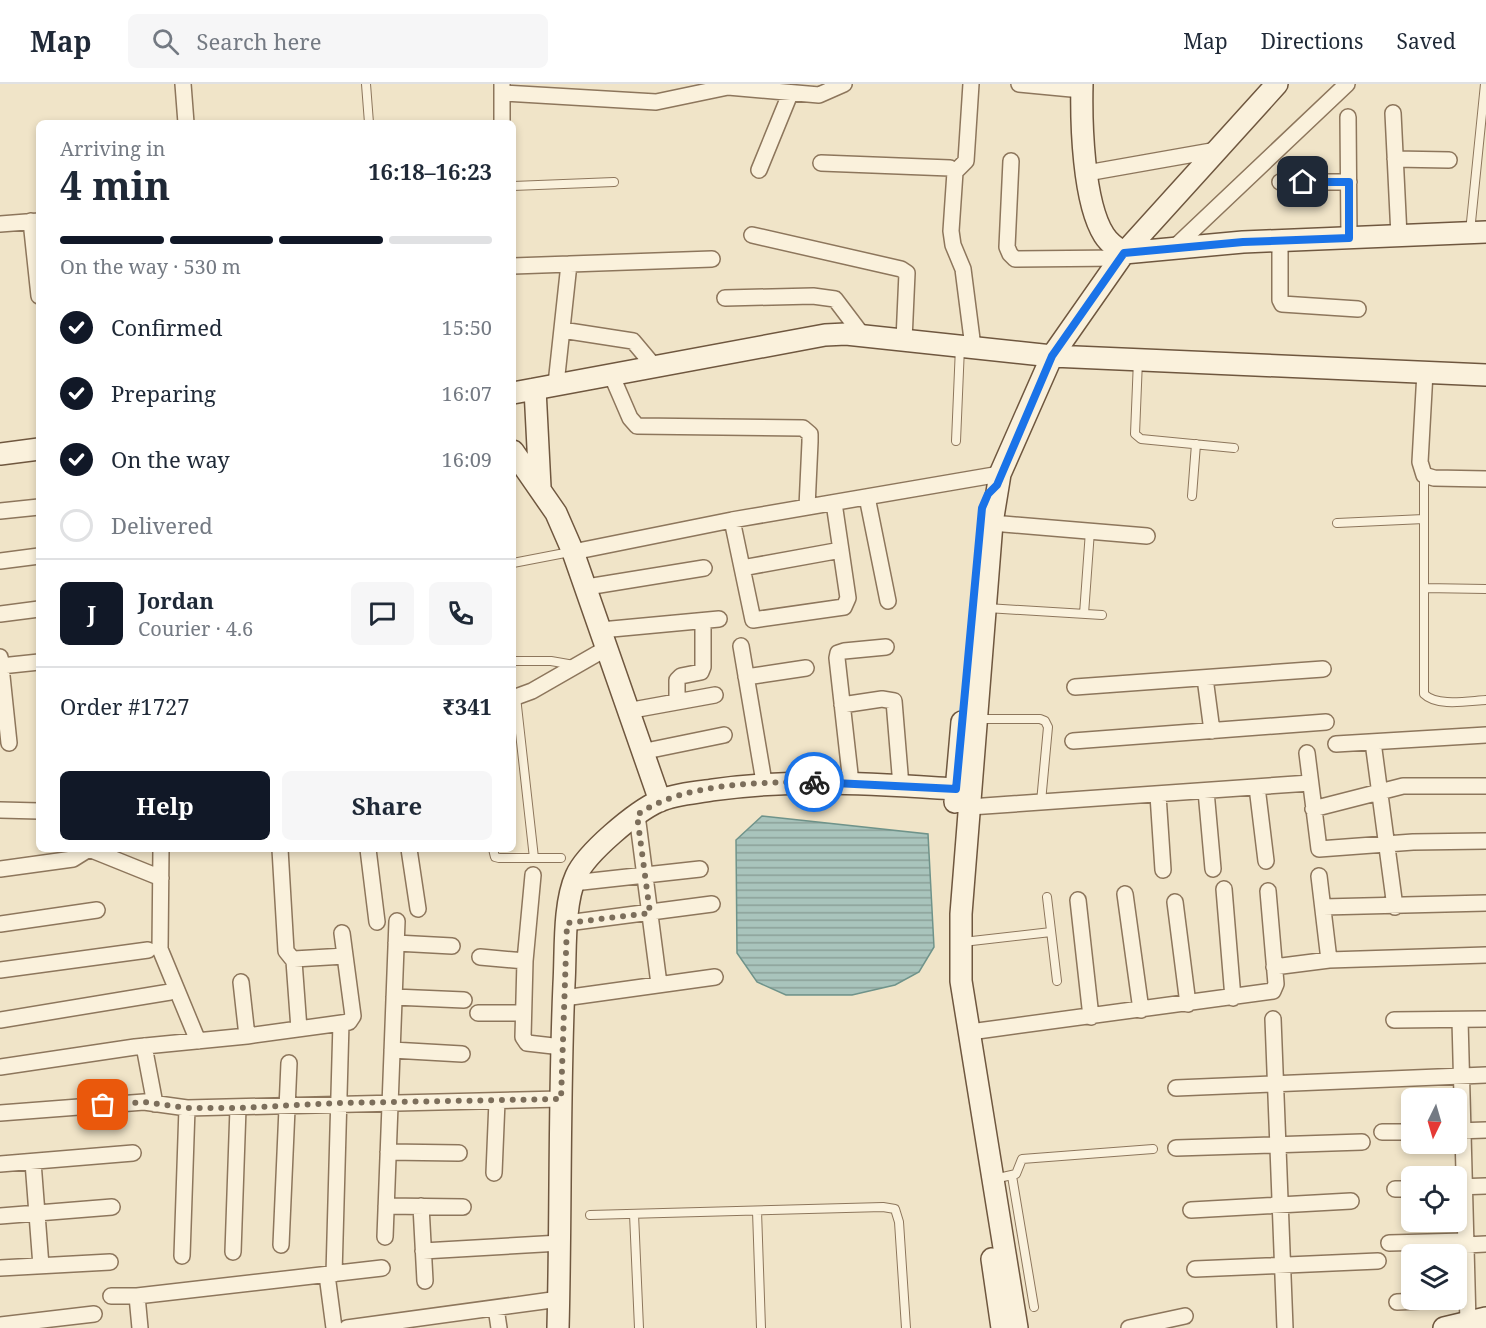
<!DOCTYPE html>
<html lang="en">
<head>
<meta charset="utf-8">
<style>
  :root { --surface:#fff; --page:#f6f6f7; --text:#1f2937; --muted:#747a83; --line:#e0e1e3; --accent:#111827 }
  body { margin:0; font-family:"Noto Serif",serif; background:var(--page); color:var(--text); height:100vh; display:flex; flex-direction:column; font-size:22px; white-space:nowrap }
  * { box-sizing:border-box; margin:0 }
  p { font-size:20px; color:var(--muted) }
  .icon { flex:none; width:33px; height:33px; fill:none; stroke:currentColor; stroke-width:2; stroke-linecap:round; stroke-linejoin:round }
  .map { position:relative; flex:1; overflow:hidden }
  .drawer { position:absolute; left:36px; top:36px; width:480px; height:732px; display:flex; flex-direction:column; background:var(--surface); border-radius:9px; box-shadow:0 3px 9px #0003 }
  .drawer>* { flex:none }
  .needle { width:39px; rotate:185deg }
  .tools { position:absolute; left:1401px; top:1004px; display:grid; gap:12px }
  .tools a { display:grid; place-items:center; width:66px; height:66px; border-radius:9px; background:var(--surface); box-shadow:0 3px 9px #0003; font-size:30px }
  .pin { position:absolute; display:grid; place-items:center; width:51px; height:51px; color:#fff; margin:-26px; border-radius:12px; box-shadow:0 3px 9px #0006 }
  .courier { position:absolute; display:grid; place-items:center; width:60px; height:60px; margin:-30px; border:4px solid #1a73e8; border-radius:50%; background:#fff; color:#222; box-shadow:0 2px 8px #0007 }
  .head em { font-style:normal; font-weight:700 }
  .head div { display:flex; flex-direction:column-reverse }
  .head { display:flex; align-items:center; justify-content:space-between; height:102px; padding:0 24px }
  h1 { font-size:39px; font-weight:700; line-height:45px }
  .bar { display:grid; grid-template-columns:repeat(4,1fr); gap:9px 6px; align-content:center; height:72px; padding:0 24px }
  .bar i { height:8px; border-radius:4px; background:var(--line) }
  .bar .current { background:var(--accent) }
  .bar p { grid-column:span 4 }
  .line { display:flex; align-items:center; gap:15px; padding:0 24px; border-top:2px solid var(--line) }
  .line div { flex:1 }
  .round { display:grid; place-items:center; flex:none; width:63px; height:63px; border-radius:9px; background:var(--page) }
  ol { padding:0 24px; list-style:none }
  li { display:flex; align-items:center; gap:18px; height:66px }
  li p { margin-inline-start:auto }
  li .icon { padding:6px; border-radius:50%; background:var(--accent); color:#fff; stroke-width:4 }
  li:last-child { color:var(--muted) }
  li i { width:33px; height:33px; border:3px solid var(--line); border-radius:50% }
  .action { display:flex; gap:12px; margin-top:auto; padding:12px 24px }
  .action a { flex:1; height:69px; border-radius:9px; background:var(--accent); color:#fff; font-size:24px; font-weight:700; line-height:69px; text-align:center }
  .action a+a { background:var(--page); color:var(--text) }
  header { display:flex; align-items:center; gap:36px; box-sizing:border-box; height:84px; padding:0 30px; background:var(--surface); border-bottom:2px solid var(--line) }
  header strong { font-size:28px }
  nav { display:flex; gap:33px; margin-inline-start:auto; font-size:21px }
  .search { width:420px; height:54px; background:var(--page); display:flex; align-items:center; gap:15px; box-sizing:border-box; padding:0 21px; border-radius:9px; color:var(--muted); font-size:22px }
  .map>svg:first-child { display:block }
</style>
</head>
<body>
<header>
<strong>Map</strong>
<div class="search"><svg class="icon" aria-label="search" viewBox="0 0 24 24"><circle cx="10" cy="10" r="6"/><path d="M15 15l6 6"/></svg>Search here</div>
<nav><a>Map</a><a>Directions</a><a>Saved</a></nav>
</header>
<div class="map">
<svg width="1486" height="1244" viewBox="0 0 1486 1244">
  <defs>
    <pattern id="water-rules" width="6" height="5" patternUnits="userSpaceOnUse" patternTransform="scale(1.5)"><rect width="6" height="5" fill="#a9c4bc"/><path d="M0 2.5h6" fill="none" stroke="#8ba098"/></pattern>
  </defs>
  <rect width="100%" height="100%" fill="#f0e4c8"/>
  <path fill="url(#water-rules)" stroke="#6f938a" stroke-width="1.5" d="M762,732l166,18 6,113 -15,25 -24,13 -43,10h-66l-29,-13 -20,-29 -1,-113z"/>
  <g fill="none" stroke-linecap="round" stroke-linejoin="round">
    <g stroke="#8d765c" stroke-width="10">
      <path id="lane" d="M366,0l3,39
        M513,102l101,-4
        M1470,148l15,-148
        M1138,276l-3,74 6,5 93,9
        M956,357l4,-94
        M1424,391v219c13,13 44,7 62,6
        M1192,412l4,-52
        M1337,439l87,-4
        M513,479l57,-11
        M1424,504l62,1
        M987,524l115,7
        M1084,530l6,-83
        M513,577h38l23,4
        M516,613l18,161
        M977,635h63l5,2 3,6 -7,75
        M493,765l2,8 4,1h62
        M1047,813l10,84
        M963,858l88,-10
        M1012,1092l22,131
        M994,1095l22,-5 6,-15 131,-10
        M757,1127l4,117
        M634,1130l5,114
        M590,1131l293,-8 12,2 4,13 7,106"/>
    </g>
    <g stroke="#8d765c" stroke-width="18">
      <path id="street" d="M183,0l3,39
        M1019,0l63,6
        M502,9l154,9 72,-15 91,8 25,-11
        M1393,29l6,123
        M1348,33l1,121
        M502,39v-39
        M1395,75l54,1
        M1011,77l-4,86 3,7 5,5 106,-1
        M821,79l129,5 5,4 -4,59 2,14 10,24 10,78
        M759,86l31,-76
        M955,88l11,-11 5,-77
        M1087,89l130,-23
        M1280,98h69
        M31,137l8,75
        M0,140l39,-3
        M752,151l149,34 6,4 -3,67
        M1280,156v60l2,4 76,5
        M1175,163l172,-163
        M513,182l199,-7
        M725,214l88,-2 22,3 28,37
        M562,246l71,11 21,25
        M1425,288l-5,90 4,13 10,3 52,1
        M611,290l19,44 7,8 166,2 7,6v8l-3,65
        M556,300l13,-120
        M867,413l21,104
        M0,427l39,-4
        M732,436l21,100 91,-13 4,-9 -14,-95
        M992,439l155,13
        M573,468l159,-32 268,-46
        M0,477l39,-5
        M742,484l99,-18
        M587,503l117,-19
        M0,530l39,-5
        M601,546l118,-11
        M741,562l23,136
        M0,573l9,86
        M1,582l38,-4
        M746,593l60,-9
        M1205,594l7,53
        M1075,603l248,-18
        M513,614l19,-7 75,-43
        M677,618v-22l4,-4 20,-4 2,-5v-46
        M842,621l40,-6 12,2 7,85
        M627,627l88,-16
        M1073,657l253,-19
        M1373,658l22,165
        M1336,660l150,-9
        M641,668l83,-17
        M1307,669l12,96 94,-7 73,-1
        M851,699l-14,-125 1,-5 6,-2 42,-4
        M1257,703l9,74
        M1206,707l7,78
        M1158,711l5,75
        M970,723l340,-24
        M1313,725l90,-23h83
        M0,726l39,1
        M637,731l22,169
        M161,765l-1,100 38,92
        M280,765l6,102 8,10 5,68
        M368,765l9,73
        M409,765l9,60
        M0,785l73,-10 16,-10 72,29
        M533,791l-8,86 -2,76 4,6 35,4
        M1319,792l10,84
        M573,799l127,-14
        M1224,805l9,109
        M1125,810l16,116
        M1078,816l13,117
        M1175,818l13,102
        M1323,823l163,-4
        M567,839l145,-19
        M0,840l97,-14
        M396,859l56,3
        M480,873l45,4
        M294,875l51,-3
        M1274,883l55,-7 157,-5
        M0,886l148,-20
        M241,898l6,54
        M394,913l70,3
        M564,914l151,-21
        M478,929h45
        M1273,935l12,309
        M0,936l170,-28
        M1394,936l92,-1
        M1460,936l8,303
        M970,948l303,-41 3,-7 -8,-93
        M144,962l11,58
        M392,966l70,4
        M0,983l135,-20 112,-11 102,-14 4,-6 -11,-83
        M1176,1004l310,-13
        M0,1029l144,-11 43,6 374,-9
        M1456,1047l30,-1
        M1382,1048h30
        M1176,1064l186,-6
        M388,1068l71,1
        M33,1078l8,104
        M0,1080l133,-11
        M494,1089l3,-72
        M1456,1103l30,-1
        M1395,1105h17
        M386,1122l77,1
        M421,1122l4,75
        M1191,1126l160,-9
        M0,1132l112,-9
        M385,1153l12,-316
        M1389,1159l76,-2
        M281,1161l8,-182
        M1466,1161l20,-1
        M423,1167l137,-8
        M233,1168l5,-144
        M182,1172l5,-148
        M0,1184l110,-6
        M1195,1185l183,-8
        M334,1190l7,-251
        M327,1191l7,53
        M111,1212h26l245,-28
        M137,1212l3,32
        M1397,1218l70,-3
        M496,1224l3,20
        M0,1241l94,-11
        M347,1244l212,-29
        M1129,1244l56,-12"/>
    </g>
    <g stroke="#6f573f" stroke-width="24">
      <path id="secondary" d="M1082,0c-1,38 1,118 22,151 5,8 12,13 20,18l119,-11 243,-10
        M535,305l5,98
        M513,309l312,-58 21,-1 206,22 434,19
        M513,367l43,62 17,39 87,249
        M0,370l39,-5
        M955,718l7,-80
        M992,1175l10,69
        M558,1244c3,-115 1,-230 6,-344 2,-32 -1,-79 12,-108 10,-23 59,-64 83,-75 16,-7 35,-8 53,-11 83,-12 160,-6 244,-1
        M1017,1244l-56,-347v-67l31,-391 8,-49 52,-118 72,-103 153,-169
        M1444,1244l42,-10"/>
    </g>
    <use href="#lane" stroke="#faf1dc" stroke-width="8"/>
    <use href="#street" stroke="#faf1dc" stroke-width="15"/>
    <use href="#secondary" stroke="#faf1dc" stroke-width="21"/>
  </g>
  <g fill="none" stroke-linecap="round" stroke-linejoin="round">
    <path stroke="#7c6e5b" stroke-width="6" stroke-dasharray="0 10.8" d="M103,1021l41,-3 43,6h51l100,-5 223,-4 6,-176 83,-10 -13,-98c45,-32 123,-33 177,-33"/>
    <path stroke="#1a73e8" stroke-width="8" d="M814,698l142,7 26,-281 6,-14 9,-9 55,-129 72,-103 119,-11 106,-4v-56h-46"/>
  </g>
</svg>
<div class="tools">
<a><svg class="needle" viewBox="-14 -14 28 28"><path d="M0-13l5 13h-10z" fill="#e53935"/><path d="M0 13l5-13h-10z" fill="#747a83"/></svg></a>
<a><svg class="icon" aria-label="locate" viewBox="0 0 24 24"><circle cx="12" cy="12" r="6"/><path d="M12 2v4M12 18v4M2 12h4M18 12h4"/></svg></a>
<a><svg class="icon" aria-label="layers" viewBox="0 0 24 24"><path d="M12 4l9 5-9 5-9-5zM3 14l9 5 9-5"/></svg></a>
</div>
<div class="pin" style="left:103px;top:1021px;background:#ea580c"><svg class="icon" aria-label="bag" viewBox="0 0 24 24"><path d="M5 8h14l-1 12H6zM9 8a3 3 0 0 1 6 0"/></svg></div>
<div class="pin" style="left:1303px;top:98px;background:#1f2937"><svg class="icon" aria-label="home" viewBox="0 0 24 24"><path d="M3 11l9-7 9 7M6 9v11h12V9"/></svg></div>
<div class="courier" style="left:814px;top:698px"><svg class="icon" aria-label="bike" viewBox="0 0 24 24"><circle cx="6" cy="16" r="4"/><circle cx="18" cy="16" r="4"/><path d="M6 16l4-8h5l3 8M10 8l3 8H6M13 5h3"/></svg></div>
<section class="drawer">
<div class="head"><div><h1>4 min</h1><p>Arriving in</p></div><em>16:18–16:23</em></div>
<div class="bar"><i class="current"></i><i class="current"></i><i class="current"></i><i></i><p>On the way · 530 m</p></div>
<ol>
<li><svg class="icon" aria-label="check" viewBox="0 0 24 24"><path d="M5 12l5 5 9-10"/></svg>Confirmed<p>15:50</p></li>
<li><svg class="icon" aria-label="check" viewBox="0 0 24 24"><path d="M5 12l5 5 9-10"/></svg>Preparing<p>16:07</p></li>
<li><svg class="icon" aria-label="check" viewBox="0 0 24 24"><path d="M5 12l5 5 9-10"/></svg>On the way<p>16:09</p></li>
<li><i></i>Delivered</li>
</ol>
<div class="line" style="height:108px"><b class="round" style="background:var(--accent);color:#fff">J</b><div><b>Jordan</b><p>Courier · 4.6</p></div><a class="round"><svg class="icon" aria-label="chat" viewBox="0 0 24 24"><path d="M4 5h16v11H9l-5 4z"/></svg></a><a class="round"><svg class="icon" aria-label="phone" viewBox="0 0 24 24"><path d="M5 4h4l2 5-3 2q2 4 5 5l2-3 5 2v4C11 20 4 13 5 4z"/></svg></a></div>
<div class="line" style="height:78px"><div>Order #1727</div><b>₹341</b></div>
<div class="action"><a>Help</a><a>Share</a></div>
</section>
</div>
</body>
</html>
